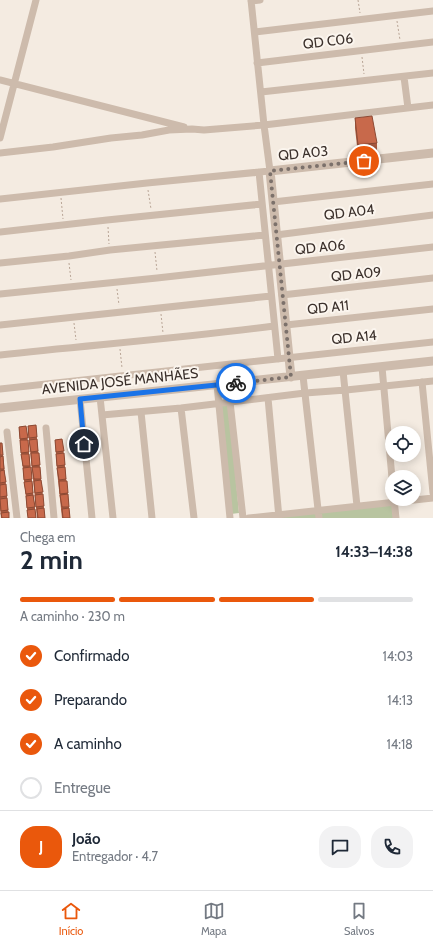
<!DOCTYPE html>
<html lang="pt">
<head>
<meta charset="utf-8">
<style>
  :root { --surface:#fff; --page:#f2f2f3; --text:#1f2937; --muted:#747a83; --line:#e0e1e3; --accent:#ea580c }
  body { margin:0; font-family:Cabin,sans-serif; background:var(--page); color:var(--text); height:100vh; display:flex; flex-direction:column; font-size:15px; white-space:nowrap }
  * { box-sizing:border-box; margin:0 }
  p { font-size:13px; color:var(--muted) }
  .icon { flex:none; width:22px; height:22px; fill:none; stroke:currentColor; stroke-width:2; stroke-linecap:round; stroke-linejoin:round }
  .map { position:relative; height:518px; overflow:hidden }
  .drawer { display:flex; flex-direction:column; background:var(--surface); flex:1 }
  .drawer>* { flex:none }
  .tools { position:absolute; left:385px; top:426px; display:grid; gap:8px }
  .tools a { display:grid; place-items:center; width:36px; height:36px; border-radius:50%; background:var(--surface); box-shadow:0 2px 10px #0003; font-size:20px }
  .pin { position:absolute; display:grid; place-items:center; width:34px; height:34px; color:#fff; margin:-17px; border:2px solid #fff; border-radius:50%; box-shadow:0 1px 4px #0007 }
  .courier { position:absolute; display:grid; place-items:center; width:40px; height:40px; margin:-20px; border:3px solid #1a73e8; border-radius:50%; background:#fff; color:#222; box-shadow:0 1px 5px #0007 }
  .summary em { font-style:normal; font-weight:700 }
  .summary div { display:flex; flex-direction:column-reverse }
  .summary { display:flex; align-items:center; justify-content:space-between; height:68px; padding:0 20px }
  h1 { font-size:26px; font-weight:700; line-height:30px }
  .bar { display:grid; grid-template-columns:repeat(4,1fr); gap:6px 4px; align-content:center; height:48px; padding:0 20px }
  .bar i { height:5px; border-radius:3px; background:var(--line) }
  .bar .on { background:var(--accent) }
  .bar p { grid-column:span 4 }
  .line { display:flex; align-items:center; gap:10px; padding:0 20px; border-top:1px solid var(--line) }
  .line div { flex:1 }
  .round { display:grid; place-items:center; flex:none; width:42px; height:42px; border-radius:16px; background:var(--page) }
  ol { padding:0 20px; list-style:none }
  li { display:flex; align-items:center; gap:12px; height:44px }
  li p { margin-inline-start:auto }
  li .icon { padding:4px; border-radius:50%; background:var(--accent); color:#fff; stroke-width:4 }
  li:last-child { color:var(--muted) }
  li i { width:22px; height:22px; border:2px solid var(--line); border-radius:50% }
  .tab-bar { display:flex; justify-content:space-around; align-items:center; height:56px; border-top:1px solid var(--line); background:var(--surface); font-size:11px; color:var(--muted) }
  .tab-bar a { display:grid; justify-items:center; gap:2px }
  .tab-bar .on { color:var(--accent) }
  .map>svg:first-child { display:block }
</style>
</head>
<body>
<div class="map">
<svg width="433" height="518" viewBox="0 0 433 518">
  <rect width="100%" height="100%" fill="#f4ebe1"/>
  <path fill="#b8c4a0" d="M229,405l10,108 -8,1 -10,-108z
    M393,504l2,14h-113v-2z"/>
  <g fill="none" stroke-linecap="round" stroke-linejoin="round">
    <path stroke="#b9a596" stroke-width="1" stroke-dasharray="2 2" stroke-linecap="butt" d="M358,0l2,13
      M397,21l3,19
      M362,57l2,17
      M148,190l3,19
      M61,198l2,21
      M108,227l1,17
      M155,252l2,19
      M69,263l2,17
      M117,289l2,16
      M161,314l2,19
      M74,323l2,17
      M120,349l2,19"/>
    <path stroke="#cdbbac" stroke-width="7" d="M251,1l9,-1
      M255,32l178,-21
      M257,63l176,-21
      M404,77l4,31
      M0,80l184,47
      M261,92l172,-19
      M0,138l36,-138
      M0,153l53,-6 58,-9 31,-3 27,-5 23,-1 12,1 60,-5 169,-20
      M259,172l19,187
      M0,199l147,-16 123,-12 -6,-46 -13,-125
      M273,202l160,-18
      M0,232l107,-12 155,-16
      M276,235l157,-20
      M0,263l69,-7 41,-6 155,-15
      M0,294l157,-16 276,-31
      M282,295l151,-17
      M0,325l271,-29
      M286,325l147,-16
      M0,355c91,-10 183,-17 274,-29
      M382,367l10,111
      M343,371l14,135
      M303,376l16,142
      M422,382l11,111
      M228,384l15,134
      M217,385l13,133
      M0,389l433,-47
      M100,397l13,121
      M268,398l11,120
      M80,399l12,119
      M181,408l13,110
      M141,412l11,106
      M102,415l79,-7 124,-15 41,-3 87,-9
      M46,428l8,90
      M7,432l10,86
      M394,499l2,19
      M249,518l184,-20"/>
    <path stroke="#cdbbac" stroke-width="9" d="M291,377l-21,-206 163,-18
      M0,408l433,-47"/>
  </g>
  <path fill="#ac5a40" d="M355,118l22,25v10l-19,2 -3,-27z
    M36,425l1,14 8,79h-8l-9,-87v-5z
    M26,426l9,83 1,9h-8l-9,-86v-5z
    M62,439l3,28 5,51h-8l-5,-47 -2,-31z
    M0,443h2l7,75h-8l-1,-10z"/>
  <path fill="#c8694b" stroke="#8c4a34" d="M372,116l5,27 -19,2 -3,-27z
    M36,425l1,12 -8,1 -1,-12z
    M26,426l2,12 -8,1 -1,-12z
    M37,439l1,12 -7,1 -2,-12z
    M62,439l2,12 -8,1 -1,-12z
    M20,440h8l1,12 -8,1z
    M0,443h2l1,12h-3z
    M31,453h8l1,12 -8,1z
    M64,453l1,12 -8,1 -1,-12z
    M21,454h8l1,12h-7z
    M3,456l1,13h-4v-12z
    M31,467l1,12 -8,1 -1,-12z
    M32,467h8l1,12h-7z
    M65,467l1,12 -7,1 -2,-12z
    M4,470l2,12 -6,1v-12z
    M41,480l2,12 -8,1 -1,-12z
    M32,481l1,12 -7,1 -2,-12z
    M59,481h8l1,12 -8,1z
    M6,484l1,12 -7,1v-12z
    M43,494l1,12 -8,1 -1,-12z
    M68,494l1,13h-7l-2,-12z
    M33,495l2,12 -8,1 -1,-12z
    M7,498l1,12 -7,1 -1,-12z
    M44,508l1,10h-7l-1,-9z
    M69,508l1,10h-7l-1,-9z
    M35,509l1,9h-8l-1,-8z
    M9,512v6h-7l-1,-5z"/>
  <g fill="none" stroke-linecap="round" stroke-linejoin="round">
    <path stroke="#7c716b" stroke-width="4" stroke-dasharray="0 7.2" d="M236,383l55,-6 -21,-206 94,-10"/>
    <path stroke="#1a73e8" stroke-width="5" d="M84,444l-4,-45 156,-16"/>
  </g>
  <g text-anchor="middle" stroke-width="4" stroke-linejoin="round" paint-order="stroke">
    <g font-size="14" fill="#3b302b" stroke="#fbf5ee">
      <text transform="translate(328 41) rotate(-7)" y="5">QD C06</text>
      <text transform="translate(303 153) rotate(-6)" y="5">QD A03</text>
      <text transform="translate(349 212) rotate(-7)" y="5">QD A04</text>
      <text transform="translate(320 247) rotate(-6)" y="5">QD A06</text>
      <text transform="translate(356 274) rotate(-6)" y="5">QD A09</text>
      <text transform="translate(328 307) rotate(-6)" y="5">QD A11</text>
      <text transform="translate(354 337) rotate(-6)" y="5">QD A14</text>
      <text transform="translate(120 381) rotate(-6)" y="5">AVENIDA JOSÉ MANHÃES</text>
    </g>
  </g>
</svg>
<div class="tools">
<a><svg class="icon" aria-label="locate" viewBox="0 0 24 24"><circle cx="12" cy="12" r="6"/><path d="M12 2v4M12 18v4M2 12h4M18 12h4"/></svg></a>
<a><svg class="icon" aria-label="layers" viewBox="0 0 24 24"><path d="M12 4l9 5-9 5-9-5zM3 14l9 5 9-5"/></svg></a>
</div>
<div class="pin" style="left:364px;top:161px;background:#ea580c"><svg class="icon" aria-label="bag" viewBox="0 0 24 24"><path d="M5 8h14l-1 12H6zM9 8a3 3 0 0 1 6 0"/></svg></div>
<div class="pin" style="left:84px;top:444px;background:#1f2937"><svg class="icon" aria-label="home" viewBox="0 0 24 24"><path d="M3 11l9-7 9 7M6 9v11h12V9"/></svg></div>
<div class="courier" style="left:236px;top:383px"><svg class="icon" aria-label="bike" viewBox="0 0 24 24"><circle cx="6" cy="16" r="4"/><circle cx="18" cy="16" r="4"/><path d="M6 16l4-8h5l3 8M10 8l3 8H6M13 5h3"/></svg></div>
</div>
<section class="drawer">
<div class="summary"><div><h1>2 min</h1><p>Chega em</p></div><em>14:33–14:38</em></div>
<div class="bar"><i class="on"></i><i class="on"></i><i class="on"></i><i></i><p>A caminho · 230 m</p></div>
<ol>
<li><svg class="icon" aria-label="check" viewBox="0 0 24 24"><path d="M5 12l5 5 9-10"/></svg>Confirmado<p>14:03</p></li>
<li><svg class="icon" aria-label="check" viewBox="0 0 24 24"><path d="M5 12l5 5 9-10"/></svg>Preparando<p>14:13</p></li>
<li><svg class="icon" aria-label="check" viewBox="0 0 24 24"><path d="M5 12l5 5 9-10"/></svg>A caminho<p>14:18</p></li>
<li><i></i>Entregue</li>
</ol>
<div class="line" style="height:72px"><b class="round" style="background:var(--accent);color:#fff">J</b><div><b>João</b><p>Entregador · 4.7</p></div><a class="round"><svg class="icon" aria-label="chat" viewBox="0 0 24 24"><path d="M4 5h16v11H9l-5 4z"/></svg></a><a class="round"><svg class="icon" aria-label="phone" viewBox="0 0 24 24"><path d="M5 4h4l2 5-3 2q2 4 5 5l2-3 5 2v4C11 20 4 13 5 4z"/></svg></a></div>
</section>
<nav class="tab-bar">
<a class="on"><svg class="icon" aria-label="home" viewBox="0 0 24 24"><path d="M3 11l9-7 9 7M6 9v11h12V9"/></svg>Início</a>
<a><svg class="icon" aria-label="map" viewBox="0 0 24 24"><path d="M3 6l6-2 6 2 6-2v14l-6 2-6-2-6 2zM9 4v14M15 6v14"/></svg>Mapa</a>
<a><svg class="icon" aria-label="saved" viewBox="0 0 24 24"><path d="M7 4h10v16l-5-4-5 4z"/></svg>Salvos</a>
</nav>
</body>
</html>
